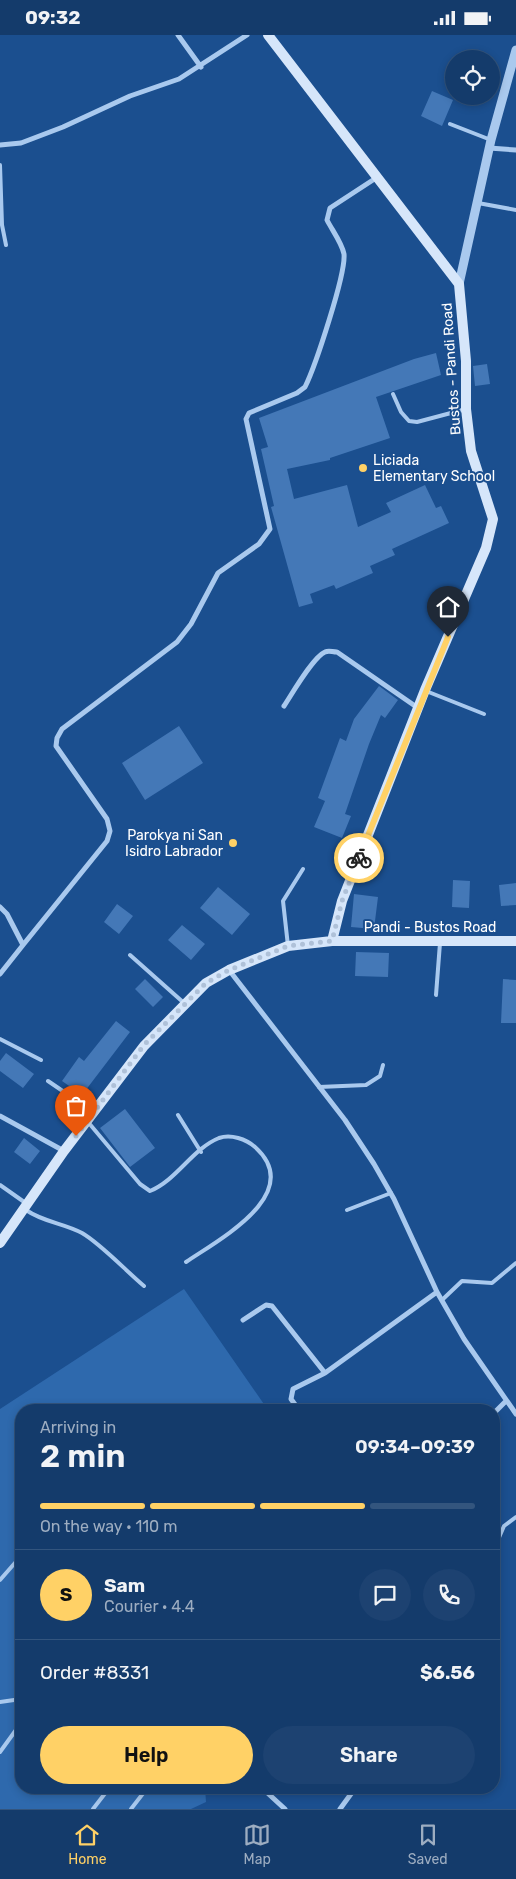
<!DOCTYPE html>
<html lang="en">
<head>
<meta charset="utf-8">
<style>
  :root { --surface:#143b6b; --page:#1d4271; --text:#f1f3f6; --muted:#9dadc1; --line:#33557e; --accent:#ffd166 }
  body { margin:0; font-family:Rubik,sans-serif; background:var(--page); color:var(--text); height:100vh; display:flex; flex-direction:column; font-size:19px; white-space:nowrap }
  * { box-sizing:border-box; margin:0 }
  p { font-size:16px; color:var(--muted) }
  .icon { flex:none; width:28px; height:28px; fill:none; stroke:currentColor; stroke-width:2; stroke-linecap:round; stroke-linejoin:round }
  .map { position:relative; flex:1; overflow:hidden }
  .drawer { position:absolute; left:15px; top:1369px; width:485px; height:390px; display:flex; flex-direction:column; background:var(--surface); border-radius:20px; box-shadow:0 2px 8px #0003,0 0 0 1px var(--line) }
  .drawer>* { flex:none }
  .tools { position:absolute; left:445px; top:15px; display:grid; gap:10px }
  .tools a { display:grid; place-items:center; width:55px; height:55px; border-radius:50%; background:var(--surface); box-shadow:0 2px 8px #0003,0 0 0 1px var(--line); font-size:25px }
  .pin { position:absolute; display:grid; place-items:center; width:42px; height:42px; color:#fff; margin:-51px -21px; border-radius:50% 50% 50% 0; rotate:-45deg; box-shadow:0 0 5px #0007 }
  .pin .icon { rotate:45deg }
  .courier { position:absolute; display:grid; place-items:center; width:50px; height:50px; margin:-25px; border:4px solid #ffd166; border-radius:50%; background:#fff; color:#222; box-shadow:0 1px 6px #0007 }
  .head em { font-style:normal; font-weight:600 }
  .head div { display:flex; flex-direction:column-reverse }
  .head { display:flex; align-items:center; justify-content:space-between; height:85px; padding:0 25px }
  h1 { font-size:32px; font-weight:600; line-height:38px }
  .bar { display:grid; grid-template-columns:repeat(4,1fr); gap:8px 5px; align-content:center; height:60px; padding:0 25px }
  .bar i { height:6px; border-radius:4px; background:var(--line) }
  .bar .on { background:var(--accent) }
  .bar p { grid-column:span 4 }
  .line { display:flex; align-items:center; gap:12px; padding:0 25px; border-top:1px solid var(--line) }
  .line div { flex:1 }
  .round { display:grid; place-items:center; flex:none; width:52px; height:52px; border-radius:26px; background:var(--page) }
  .primary-button { display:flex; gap:10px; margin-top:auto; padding:10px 25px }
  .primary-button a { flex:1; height:58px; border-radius:30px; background:var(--accent); color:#111; font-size:20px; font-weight:600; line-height:58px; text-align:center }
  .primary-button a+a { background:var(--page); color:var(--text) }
  .status { display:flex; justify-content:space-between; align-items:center; height:35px; padding:0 25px; background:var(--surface); direction:ltr }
  .status svg { height:14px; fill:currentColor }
  .tab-bar { display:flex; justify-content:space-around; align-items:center; height:70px; border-top:1px solid var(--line); background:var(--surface); font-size:14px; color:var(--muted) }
  .tab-bar a { display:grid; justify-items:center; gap:2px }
  .tab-bar .on { color:var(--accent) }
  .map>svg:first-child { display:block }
</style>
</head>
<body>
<div class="status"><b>09:32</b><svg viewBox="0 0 49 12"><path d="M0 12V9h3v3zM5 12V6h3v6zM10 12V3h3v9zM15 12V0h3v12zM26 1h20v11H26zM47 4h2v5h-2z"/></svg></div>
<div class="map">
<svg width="516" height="1774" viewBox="0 0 516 1774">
  <rect width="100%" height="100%" fill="#1b4f8f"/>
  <path fill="#2e69ad" d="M184,1254l84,121h-247v377l184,1 1,14 -15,7h-191v-400z"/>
  <path fill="#4478b7" d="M432,56l21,9 -11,26 -21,-10z
    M436,318l5,22 -65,22 14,41 -60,20v2l-43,9 7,30 53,-14 11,42 33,-15 -5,-9 39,-18 11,23 5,-2 8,17 -57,26 3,6 -25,11 3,7 -37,16 -2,-4 -24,9 3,9 -14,4 -28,-100 3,-1 -13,-57 7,-2 -9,-29 155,-59z
    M487,329l3,20 -15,2 -2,-20z
    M379,651l19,14 -13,18 -4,-3 -12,29 -24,70 6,2 -9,22 -28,-11 11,-26 -7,-3 22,-60 6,3 8,-22z
    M179,691l24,37 -58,37 -23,-37z
    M453,845l17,1 -1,27 -17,-1z
    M516,848v22l-15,1 -2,-21z
    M218,852l32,27 -18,21 -32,-27z
    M354,859l24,3 -4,32 -23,-2z
    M117,869l16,12 -14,18 -15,-12z
    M182,890l23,19 -14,16 -23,-20z
    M356,917l33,1 -1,24 -33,-1z
    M145,944l18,18 -10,10 -18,-18z
    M503,944l13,1v43h-15z
    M116,986l14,11 -48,63 -20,-14 17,-24 5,4z
    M6,1018l28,21 -11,14 -23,-17v-10z
    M125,1074l30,39 -25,19 -30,-39z
    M24,1103l16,13 -10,13 -16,-12z"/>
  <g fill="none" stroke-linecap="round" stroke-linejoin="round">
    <path stroke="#a9c9ee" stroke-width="4" d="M450,89l41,16
      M0,130l2,60 4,20
      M478,168l38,7
      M393,359l8,18 8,9 8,1 49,-13
      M426,656l58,23
      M288,911l-5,-45 20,-32
      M130,920l54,48
      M436,960l4,-52
      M0,1004l41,21
      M48,1046l44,30
      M319,1052l47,-2 14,-9 3,-11
      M178,1080l23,37
      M88,1087l52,62 10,7c27,-11 42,-42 69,-53 12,-4 27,1 36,9 51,46 -35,92 -69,115
      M0,1150l27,19
      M26,1175c17,12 37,13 56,23 19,11 44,38 62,53
      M347,1175l44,-17
      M442,1265l20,-19 30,2 24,-20
      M494,1514l10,-23 12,-9
      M0,1545l21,-24
      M0,1667l21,-3
      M0,1717l21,-29
      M93,1774l17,-22
      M131,1774l17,-22"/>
    <path stroke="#a9c9ee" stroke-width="5" d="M178,0l23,32
      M0,110l21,-2 42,-16 67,-31 49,-17 68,-44
      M489,113l27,2
      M284,671c8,-12 29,-49 41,-54 4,-2 7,0 12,0l81,56
      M0,872l7,7 16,31 -23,29
      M23,910l84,-104 3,-10 -3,-12 -51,-73 1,-8 5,-9 115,-87 14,-18 27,-51 41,-29 11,-15 -24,-110 3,-6 48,-20 8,-6c10,-20 41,-113 39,-133 -2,-11 -12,-24 -17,-34l3,-12 46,-30
      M229,935l116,150 29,44 20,35 43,93 27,47 52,75
      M0,1081l64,35
      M243,1285l23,-15 6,1 53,67 112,-81
      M299,1375l-8,-11 2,-10 32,-16
      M494,1378l11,-11
      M261,1752l24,22
      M340,1774l16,-22"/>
    <path stroke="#a9c9ee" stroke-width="9" d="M459,249l32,-144 25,-90"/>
    <path stroke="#d6e6fa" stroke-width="10" d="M268,0l191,249 7,77v48l5,42 22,68 -7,29 -61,142 -83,211 -10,40
      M0,1208l64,-92 80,-105 62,-63 23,-13 59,-24 44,-5h184"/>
  </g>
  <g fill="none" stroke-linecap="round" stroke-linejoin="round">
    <path stroke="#afc1d8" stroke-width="5" stroke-dasharray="0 9" d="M76,1101l68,-91 62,-62 23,-13 59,-24 44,-5 10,-40 17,-43"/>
    <path stroke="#ffd166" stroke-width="6" d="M359,823l89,-221"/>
  </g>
  <g fill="#ffd166" stroke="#1b4f8f" stroke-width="2">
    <circle cx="363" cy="433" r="5"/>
    <circle cx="233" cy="808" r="5"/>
  </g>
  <g text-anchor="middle" stroke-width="4" stroke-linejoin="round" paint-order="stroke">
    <g font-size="14" fill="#fff" stroke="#1b4f8f">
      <text transform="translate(451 334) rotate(-94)" y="5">Bustos - Pandi Road</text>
      <text x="430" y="897">Pandi - Bustos Road</text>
    </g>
    <g font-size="14" fill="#fff" stroke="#1b4f8f" text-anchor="start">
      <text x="373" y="430">Liciada<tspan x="373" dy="16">Elementary School</tspan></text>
      <text x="223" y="805" text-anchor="end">Parokya ni San<tspan x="223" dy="16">Isidro Labrador</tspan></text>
    </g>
  </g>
</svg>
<div class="tools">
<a><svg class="icon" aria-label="locate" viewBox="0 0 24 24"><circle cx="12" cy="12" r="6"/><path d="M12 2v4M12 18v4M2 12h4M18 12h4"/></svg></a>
</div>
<div class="pin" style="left:76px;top:1101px;background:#ea580c"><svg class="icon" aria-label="bag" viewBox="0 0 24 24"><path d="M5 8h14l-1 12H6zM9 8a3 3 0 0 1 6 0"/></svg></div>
<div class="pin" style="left:448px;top:602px;background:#1f2937"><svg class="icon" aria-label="home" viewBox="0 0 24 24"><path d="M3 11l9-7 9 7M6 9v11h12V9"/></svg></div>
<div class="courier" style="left:359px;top:823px"><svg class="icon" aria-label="bike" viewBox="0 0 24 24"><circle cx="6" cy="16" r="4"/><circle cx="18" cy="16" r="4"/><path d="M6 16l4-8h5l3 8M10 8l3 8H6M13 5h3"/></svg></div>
<section class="drawer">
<div class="head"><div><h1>2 min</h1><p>Arriving in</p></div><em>09:34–09:39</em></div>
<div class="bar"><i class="on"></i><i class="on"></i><i class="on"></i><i></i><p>On the way · 110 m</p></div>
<div class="line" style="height:90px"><b class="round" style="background:var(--accent);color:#111">S</b><div><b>Sam</b><p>Courier · 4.4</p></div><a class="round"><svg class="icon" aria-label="chat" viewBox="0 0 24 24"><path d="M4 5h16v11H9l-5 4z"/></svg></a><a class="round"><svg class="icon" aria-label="phone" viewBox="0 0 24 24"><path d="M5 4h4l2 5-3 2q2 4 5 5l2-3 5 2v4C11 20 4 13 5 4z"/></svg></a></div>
<div class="line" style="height:65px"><div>Order #8331</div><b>$6.56</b></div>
<div class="primary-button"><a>Help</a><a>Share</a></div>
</section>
</div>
<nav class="tab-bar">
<a class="on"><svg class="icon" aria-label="home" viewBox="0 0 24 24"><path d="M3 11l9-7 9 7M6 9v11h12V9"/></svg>Home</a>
<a><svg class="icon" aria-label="map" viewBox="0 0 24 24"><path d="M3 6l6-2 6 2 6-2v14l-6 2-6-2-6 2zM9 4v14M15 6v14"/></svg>Map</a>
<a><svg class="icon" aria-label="saved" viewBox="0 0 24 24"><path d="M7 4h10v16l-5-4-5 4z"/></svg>Saved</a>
</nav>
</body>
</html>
